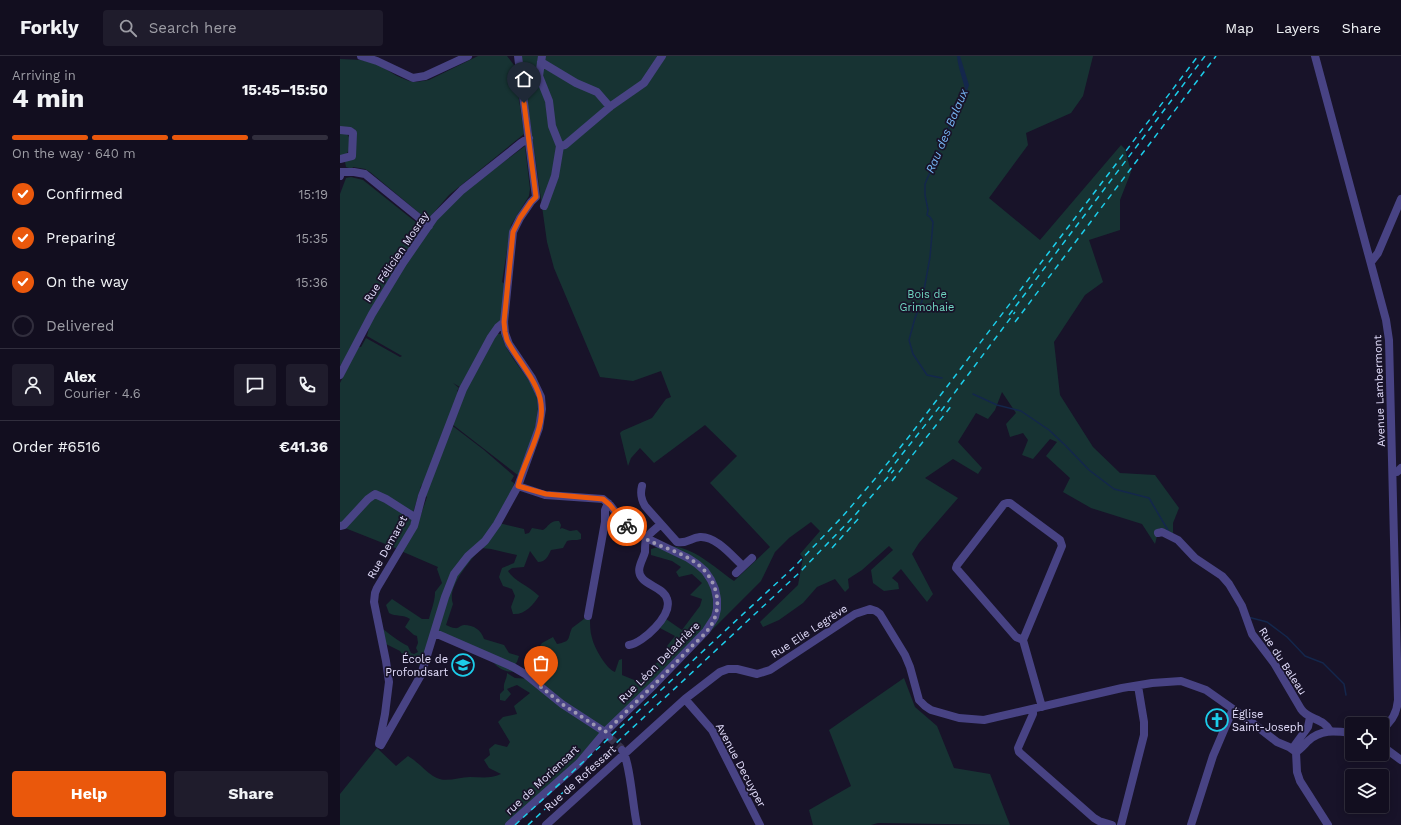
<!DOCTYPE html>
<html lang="en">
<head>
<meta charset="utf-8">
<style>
  :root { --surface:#120e1f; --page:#1f1c2c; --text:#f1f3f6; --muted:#9c9ca4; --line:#312e3d; --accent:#ea580c }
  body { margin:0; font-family:"Work Sans",sans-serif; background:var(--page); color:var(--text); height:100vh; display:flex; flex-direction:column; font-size:15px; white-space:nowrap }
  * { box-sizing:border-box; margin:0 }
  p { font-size:13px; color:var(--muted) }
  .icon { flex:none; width:22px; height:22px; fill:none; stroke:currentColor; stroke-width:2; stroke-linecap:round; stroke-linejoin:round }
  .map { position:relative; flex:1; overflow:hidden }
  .details { display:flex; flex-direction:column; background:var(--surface); width:340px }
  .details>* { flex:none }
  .buttons { position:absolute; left:1005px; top:661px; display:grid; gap:8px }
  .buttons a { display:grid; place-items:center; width:44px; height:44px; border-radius:4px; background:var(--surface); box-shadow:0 2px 10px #0003,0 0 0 1px var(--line); font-size:20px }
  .pin { position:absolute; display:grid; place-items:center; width:34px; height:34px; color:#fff; margin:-41px -17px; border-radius:50% 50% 50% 0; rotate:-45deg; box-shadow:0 0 4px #0007 }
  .pin .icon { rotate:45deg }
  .courier { position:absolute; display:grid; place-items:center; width:40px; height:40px; margin:-20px; border:3px solid #ea580c; border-radius:50%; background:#fff; color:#222; box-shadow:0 1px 5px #0007 }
  .summary em { font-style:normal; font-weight:700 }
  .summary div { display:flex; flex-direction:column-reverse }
  .summary { display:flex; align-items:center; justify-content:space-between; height:68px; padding:0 12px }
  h1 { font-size:26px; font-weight:700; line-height:30px }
  .bar { display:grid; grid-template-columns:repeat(4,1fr); gap:6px 4px; align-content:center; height:48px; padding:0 12px }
  .bar i { height:5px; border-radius:3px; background:var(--line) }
  .bar .current { background:var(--accent) }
  .bar p { grid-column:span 4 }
  .line { display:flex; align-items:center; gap:10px; padding:0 12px; border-top:1px solid var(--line) }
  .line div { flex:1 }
  .round { display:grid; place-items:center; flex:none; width:42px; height:42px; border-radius:4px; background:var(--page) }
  ol { padding:0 12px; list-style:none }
  li { display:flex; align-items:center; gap:12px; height:44px }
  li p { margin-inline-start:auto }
  li .icon { padding:4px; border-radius:50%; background:var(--accent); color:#fff; stroke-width:4 }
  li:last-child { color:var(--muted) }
  li i { width:22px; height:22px; border:2px solid var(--line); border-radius:50% }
  .cta { display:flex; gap:8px; margin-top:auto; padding:8px 12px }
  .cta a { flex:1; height:46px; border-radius:4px; background:var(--accent); color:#fff; font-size:16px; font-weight:700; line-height:46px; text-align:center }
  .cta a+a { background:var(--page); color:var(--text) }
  header { display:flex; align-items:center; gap:24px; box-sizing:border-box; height:56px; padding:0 20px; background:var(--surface); border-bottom:1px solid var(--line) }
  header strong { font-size:19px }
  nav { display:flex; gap:22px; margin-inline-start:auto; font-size:14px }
  .search { width:280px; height:36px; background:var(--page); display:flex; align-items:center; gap:10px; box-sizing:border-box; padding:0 14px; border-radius:4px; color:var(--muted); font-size:15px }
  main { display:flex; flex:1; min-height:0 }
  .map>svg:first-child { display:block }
</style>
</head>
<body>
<header>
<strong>Forkly</strong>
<div class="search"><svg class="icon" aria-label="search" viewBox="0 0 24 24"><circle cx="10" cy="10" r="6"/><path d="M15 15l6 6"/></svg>Search here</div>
<nav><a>Map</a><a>Layers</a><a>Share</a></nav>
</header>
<main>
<section class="details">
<div class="summary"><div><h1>4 min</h1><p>Arriving in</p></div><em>15:45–15:50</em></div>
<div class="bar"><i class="current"></i><i class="current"></i><i class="current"></i><i></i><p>On the way · 640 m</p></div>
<ol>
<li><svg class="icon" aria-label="check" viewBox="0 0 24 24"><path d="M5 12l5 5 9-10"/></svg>Confirmed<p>15:19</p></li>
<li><svg class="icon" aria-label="check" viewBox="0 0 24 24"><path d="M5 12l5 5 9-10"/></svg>Preparing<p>15:35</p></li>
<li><svg class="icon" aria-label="check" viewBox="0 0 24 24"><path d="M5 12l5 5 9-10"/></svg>On the way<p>15:36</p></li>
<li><i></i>Delivered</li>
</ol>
<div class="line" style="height:72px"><a class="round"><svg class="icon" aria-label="person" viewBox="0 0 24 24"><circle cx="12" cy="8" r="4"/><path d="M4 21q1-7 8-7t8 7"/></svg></a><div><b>Alex</b><p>Courier · 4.6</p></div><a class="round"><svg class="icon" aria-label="chat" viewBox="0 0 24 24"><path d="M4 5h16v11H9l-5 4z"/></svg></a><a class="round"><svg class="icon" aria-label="phone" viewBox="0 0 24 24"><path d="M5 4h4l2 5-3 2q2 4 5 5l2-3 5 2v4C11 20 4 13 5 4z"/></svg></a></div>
<div class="line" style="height:52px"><div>Order #6516</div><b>€41.36</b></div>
<div class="cta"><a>Help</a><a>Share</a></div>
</section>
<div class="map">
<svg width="1061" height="769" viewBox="0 0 1061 769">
  <rect width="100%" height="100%" fill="#181329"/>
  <path fill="#173333" d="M138,0h29l7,9 10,69 -75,61 -19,22h-6l-54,-45 -5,-3 -12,-2 -1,2 -6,-2 -1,-5 9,-11 1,-22 -15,-1v-69l21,1 16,4 20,12 12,5 7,1 13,-2z
    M181,0h572l-10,40 -12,17 -45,20 2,12 -39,53 51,42 81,-95 4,4 6,23 -11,28v30l-31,10 14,42 -18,13 -31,47 6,53 33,52 27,26 35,2 24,33 -6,15v11l-14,-6 -4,16 -13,-20 -51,-16 -28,-16 7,-14 -24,-22 11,-14 -7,-3 -17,20 -11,-4 6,-15 -5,-7 -13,4 -4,-13 10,-11 -14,-21 -7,18 -7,9 -12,-6 -18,29 24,26 -4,6 -25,-15 -28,19 33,20 -39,45 -7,11 21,40 -6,8 -26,-33 -9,9 6,5 1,6 -15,2 -11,-8 -2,-13 22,-20 -4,-4 -27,24 -14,9 1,9 -4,4 -10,-13 -18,8 -14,16 -24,17 -16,7 -3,-5 38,-37 5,-27 -3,-4 20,-23 -9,-9 -22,16 -14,14 -14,29 -68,68 -120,117 -66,59h-167v-31l37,-46 19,18 12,-10c10,6 16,14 25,20 12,8 24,1 37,1 11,0 20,2 31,-3l-12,-6 -5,-8 6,-5 -1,-6 6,-5 12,3 3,-5 -12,-20 5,-5 14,-3 -3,-8 16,-13 -13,-8 -10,4 4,5 -6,7 -5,-1v-6l4,-4c-1,-8 3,-10 3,-17l8,5 16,1 -1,-10 5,-10v-5l7,-11 11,-6 4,7c15,-3 10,-5 15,-16l16,-12 2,2c0,6 0,14 2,20 2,9 14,31 23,34l4,-12 3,-1v16l17,7 8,-12 19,-14 1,-10 8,-10 -17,-9 8,-8 16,11 18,-24 2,-7 -12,-4 12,-12 -10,-9 -13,3 -3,-5 5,-5 -9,-6 -21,-6v-6c34,-12 57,14 83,32l36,-34 -60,-64 27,-27 -32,-31 -51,38 -14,-15 -9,10 -3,8 -8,-33 2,-2 30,-13 14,-19 5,-2 -10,-26 -28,10 -33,-4 -46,-109 -7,-26z
    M0,77l7,1 3,5c-1,9 1,15 -10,17z
    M185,90l5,43 -1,7 -18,29 -9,57 3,2 -3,34 -42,69 -7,-4 6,5 -2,3 1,1 -8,32 34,26 30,26 -3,5 3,2 -1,6 -14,34 25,6 1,5 4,-1 3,-5 11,2c6,-4 7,-10 16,-9l2,4 -1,4 2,-1 8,3 7,-1 4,4v5c-5,2 -9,0 -14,2l-4,7 -12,2c-3,6 -5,12 -13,12l-8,-11 -6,16 -12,1 -4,3c6,10 21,15 31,25 -6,9 -14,19 -26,18l-2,-7 4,-11 -3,-7 -9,-3 -4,-9 3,-9 12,-5 3,-8 -26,-6 -10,-1c-10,12 -35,39 -28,56l-7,21c3,1 6,3 9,3 3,1 6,-3 9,-3 10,0 17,5 20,14l20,6 5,8 10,3 -2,6 -4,5 2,5c-11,0 -18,-4 -24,-13l-56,-26 -11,33 -7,-1 -7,-6 -6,-2 -4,-6 -18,-9 -3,-16c8,6 20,16 29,20l3,7 3,1 4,-2 -2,-4 2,-5 -1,-7 -3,-1 -9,-8 5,-8c-7,-5 -14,-2 -21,-6l-3,-8 6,-6 30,20h7c2,-9 6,-17 6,-27l7,-9 -5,-14 1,-2 -37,-16 17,-28 9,-26 -2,-2v-12l-4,3 -8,27 -40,-23 -26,29 -7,4v-140l18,-36h3l5,-9 34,19 2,-1 -35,-20 2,-8 -29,38v-172l6,-16 5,-1 12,3 54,43 3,5 -3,7 5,-2 13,-20z
    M156,278h5c6,20 20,34 31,51 16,26 -5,66 -13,91l-67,-52 12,-32z
    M37,441l36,22 -15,30 -53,-21 21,-26z
    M564,622l11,29 22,19 17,42 36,6 20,51 -132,-2 -7,2h-58l-4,-15 42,-24 -22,-56z"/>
  <path fill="#14274c" d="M617,0h3l9,29 -3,9c-2,-13 -8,-25 -9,-38z"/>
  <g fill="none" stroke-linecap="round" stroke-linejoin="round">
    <path stroke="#14274c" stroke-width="1.5" d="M602,322l-15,-3 -14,-21 -4,-14 6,-22 7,-17 8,-44 3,-35 -3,-5 -3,-2 1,-5 -3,-15v-11l30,-71 11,-21
      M633,338l24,11 24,6 28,19 16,15 24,25 25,19 35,9 20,34
      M908,561l19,5 20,15 18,19 18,7 21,21 2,11"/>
    <path stroke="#363149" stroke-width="8" stroke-dasharray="8 4" stroke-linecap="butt" d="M269,681l13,12"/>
    <path stroke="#484384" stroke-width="8" d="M21,0l16,5 36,17 12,-2 43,-20
      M202,0l-3,20 10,25 3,25 8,20
      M975,0l71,264 3,20 9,360c-1,12 -6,22 -16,29
      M201,6l35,21 21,9 13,15
      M0,74l10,1 3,2 -1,23 -12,3
      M0,120l1,-4h13l11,2 64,52
      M204,150l11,-30 5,-30 5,-1 46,-39 33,-23 18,-27
      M1031,206l7,-9 23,-54
      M164,266l-6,5 -7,10 -28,52 -41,107 -8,30 -37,62 -2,5 -1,9 12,59 3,21 -4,32 -6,30 2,1 40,-70 24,-78 9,-23 14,-18 17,-15 12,-17 21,-38 21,-58 3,-19 -1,-12 -9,-19 -23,-34 -4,-11 -1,-11 9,-90 7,-14 11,-16 5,-5 -18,-141
      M0,319l32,-61 31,-51 31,-45 28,-28 59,-47 8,-5
      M1053,416h4l4,-4
      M302,430c-2,8 -1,13 3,20l32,36c11,2 13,-4 23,-5 16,-1 32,19 43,29
      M0,470l4,-1 24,-26 7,-5 11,5 30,19
      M818,477l4,-1 16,8 17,18 27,18 7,8 13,22 10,28 22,29 27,46c7,11 23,9 29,22
      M396,517l16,-15
      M248,560l17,-94v-12l3,-7
      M95,577l78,34 12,7 37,30 43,28 4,5
      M683,584l-7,-3 -60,-69 1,-3 47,-61 3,-1h3l50,37 2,6 -39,94 19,67
      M289,589c14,-2 44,-30 38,-46 -3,-11 -19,-13 -25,-21 -7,-8 1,-18 3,-26 0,-4 0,-9 1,-13 2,-5 11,-11 15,-15
      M345,643l27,31 48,95
      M693,653v5l-15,34 1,4 75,66 5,3 13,4
      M1042,690l19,14
      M952,693l16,-22 2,-10
      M282,694c8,10 11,59 15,75
      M956,696l1,20 3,9 28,44
      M956,696c5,-3 8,-7 12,-11 13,-12 27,-10 44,-8
      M169,769l70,-62 26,-31 49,-47 52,-54 9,-14 2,-8v-10l-2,-10 -4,-9 -6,-9 -8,-7 -9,-6 -56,-27 -12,-13 -10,-13 -7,-6 -58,-4 -27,-9
      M206,769l139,-126 35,-27 8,-3h9l20,5 13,-4 85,-56 15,-5 6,2 4,3 25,41 5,12 9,33 6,6 6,4 28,8 25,2 138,-32 30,-5 29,-2 25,9 44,31 27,21 12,5 7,5
      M781,769l23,-90v-13l-6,-36
      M851,769l22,-69 20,-47"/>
    <path stroke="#1ccdea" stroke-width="1.5" stroke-dasharray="6 5" stroke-linecap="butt" d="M669,259l196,-259
      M675,266l201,-266
      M601,355l74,-99
      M548,416l53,-67
      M552,425l60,-76
      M492,492l27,-30
      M175,769l279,-258 48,-50 32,-37 37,-46 287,-378
      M188,769l271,-252 57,-59 38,-44"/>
  </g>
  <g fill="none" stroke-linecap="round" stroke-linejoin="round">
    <path stroke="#9c97b2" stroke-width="4" stroke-dasharray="0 7.2" d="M201,631l21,17 43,28c8,-7 16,-15 24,-23 20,-19 40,-39 60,-60 9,-9 22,-19 26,-32 6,-17 0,-36 -12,-48 -21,-21 -55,-22 -76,-43"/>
    <path stroke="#ea580c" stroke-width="5" d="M184,47l12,94 -5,5 -11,16 -7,14 -9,90 1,10 2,8c8,16 21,30 29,47 17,34 -10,66 -18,99l28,8 57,5 7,6 17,21"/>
  </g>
  <defs>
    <g id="school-ring" transform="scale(1.15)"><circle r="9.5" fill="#181329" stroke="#1ccdea" stroke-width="1.5"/><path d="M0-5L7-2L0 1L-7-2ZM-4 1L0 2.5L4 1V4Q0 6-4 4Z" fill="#1ccdea"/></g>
    <g id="church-ring" transform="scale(1.15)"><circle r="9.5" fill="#181329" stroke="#1ccdea" stroke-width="1.5"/><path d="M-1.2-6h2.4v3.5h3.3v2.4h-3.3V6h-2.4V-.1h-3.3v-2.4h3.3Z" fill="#1ccdea"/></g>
  </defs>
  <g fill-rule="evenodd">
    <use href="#school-ring" x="123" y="609"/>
    <use href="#church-ring" x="877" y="664"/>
  </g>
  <g text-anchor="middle" stroke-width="3.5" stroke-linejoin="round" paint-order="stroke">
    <g font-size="11" fill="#e3defc" stroke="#181329">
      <text transform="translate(56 201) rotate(-56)" y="4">Rue Félicien Mosray</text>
      <text transform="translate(1039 335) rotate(-92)" y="4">Avenue Lambermont</text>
      <text transform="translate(47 491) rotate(-61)" y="4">Rue Demaret</text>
      <text transform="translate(469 575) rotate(-33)" y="4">Rue Elie Legrève</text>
      <text transform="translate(943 605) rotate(57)" y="4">Rue du Baleau</text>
      <text transform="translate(319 606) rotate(-45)" y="4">Rue Léon Deladrière</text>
      <text transform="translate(401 709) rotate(62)" y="4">Avenue Decuyper</text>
      <text transform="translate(240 722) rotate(-42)" y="4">Rue de Rofessart</text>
      <text transform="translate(202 724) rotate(-43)" y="4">rue de Moriensart</text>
    </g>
    <g font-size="11" fill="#70d7c1" stroke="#181329">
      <text x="587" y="242">Bois de<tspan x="587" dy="13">Grimohaie</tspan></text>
    </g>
    <g font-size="11" fill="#e3defc" stroke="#181329" text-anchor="end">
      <text x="108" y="607">École de<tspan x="108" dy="13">Profondsart</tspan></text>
      <text x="892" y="662" text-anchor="start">Église<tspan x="892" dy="13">Saint-Joseph</tspan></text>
    </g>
    <g font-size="12" font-style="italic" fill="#76b4f2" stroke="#181329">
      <text transform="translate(607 75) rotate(-67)" y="4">Rau des Balaux</text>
    </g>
  </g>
</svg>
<div class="buttons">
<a><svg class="icon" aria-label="locate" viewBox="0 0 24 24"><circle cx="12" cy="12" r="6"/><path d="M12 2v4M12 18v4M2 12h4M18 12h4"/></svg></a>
<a><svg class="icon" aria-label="layers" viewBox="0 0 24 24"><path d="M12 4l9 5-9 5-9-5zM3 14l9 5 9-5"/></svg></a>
</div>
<div class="pin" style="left:201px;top:631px;background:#ea580c"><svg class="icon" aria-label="bag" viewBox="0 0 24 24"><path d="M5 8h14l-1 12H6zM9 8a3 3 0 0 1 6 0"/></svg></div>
<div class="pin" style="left:184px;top:47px;background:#1f2937"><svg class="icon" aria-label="home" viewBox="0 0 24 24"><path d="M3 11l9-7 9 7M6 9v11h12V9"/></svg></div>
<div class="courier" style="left:287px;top:470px"><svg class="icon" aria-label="bike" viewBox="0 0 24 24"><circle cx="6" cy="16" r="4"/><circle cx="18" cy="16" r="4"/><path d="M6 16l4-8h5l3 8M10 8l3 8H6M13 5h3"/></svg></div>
</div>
</main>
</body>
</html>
